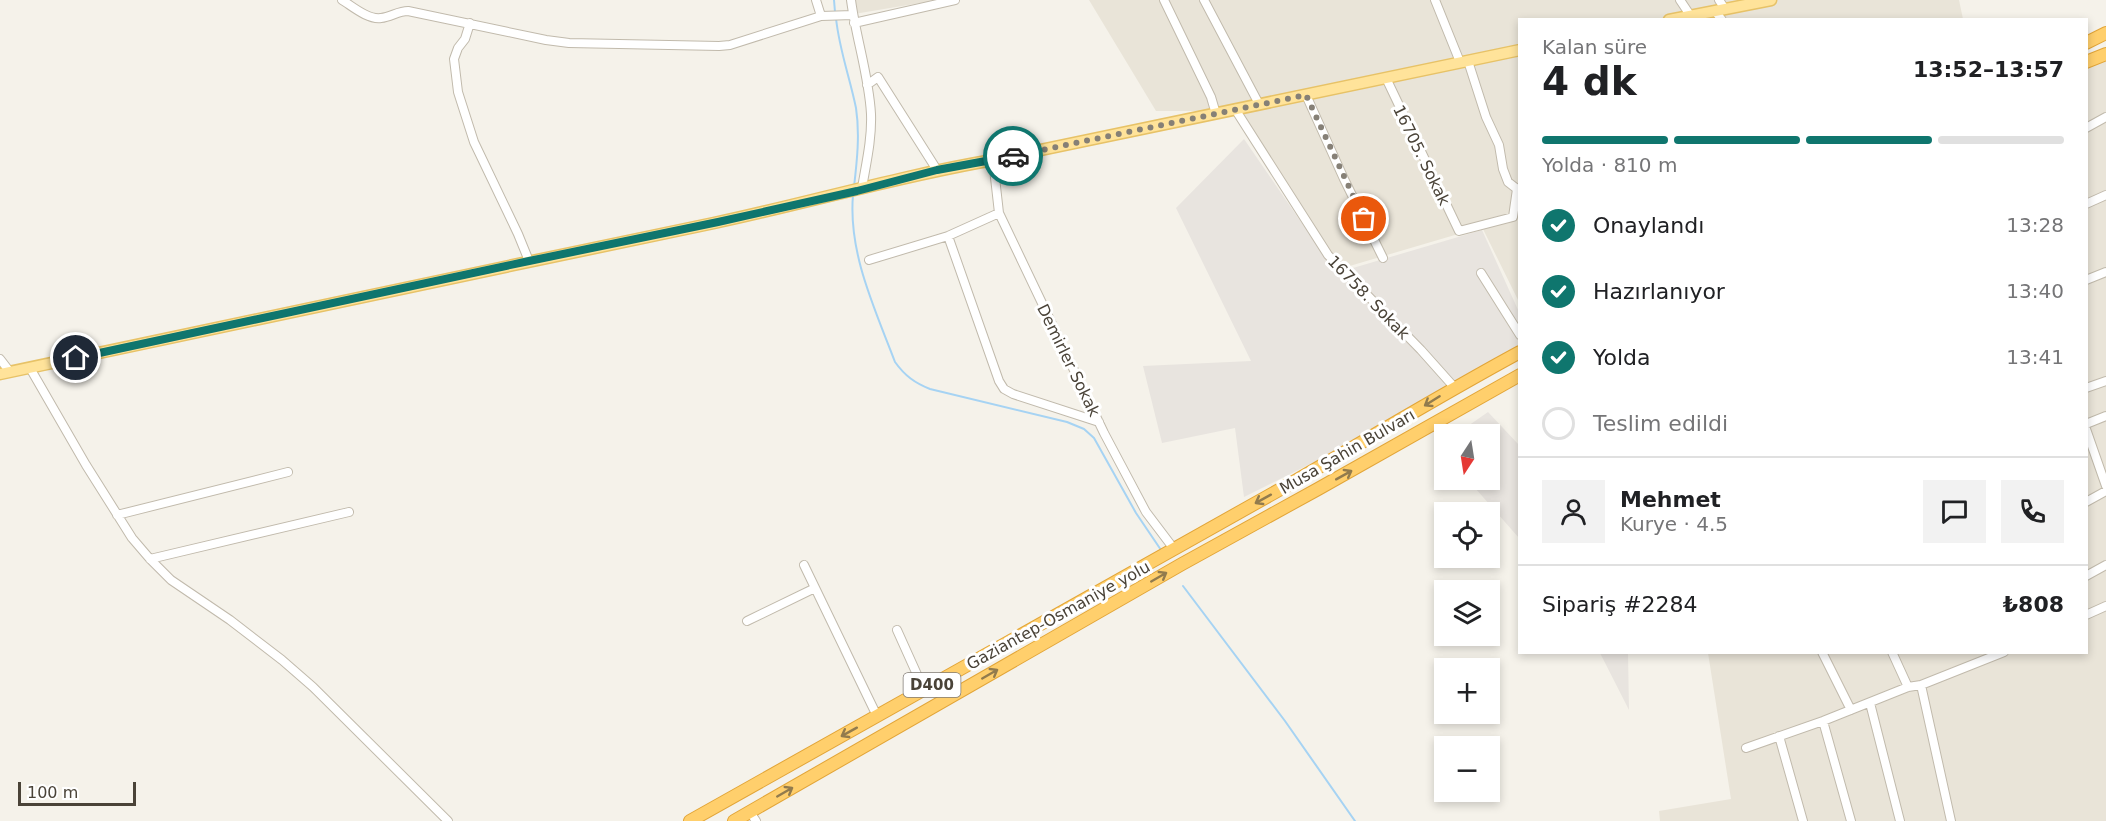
<!DOCTYPE html>
<html lang="tr">
<head>
<meta charset="utf-8">
<style>
  :root { --surface:#fff; --page:#f2f2f2; --text:#202124; --muted:#757577; --line:#e0e0e0; --accent:#0f766e }
  body { margin:0; font-family:"DejaVu Sans",sans-serif; background:var(--page); color:var(--text); height:100vh; display:flex; flex-direction:column; font-size:22px; white-space:nowrap }
  * { box-sizing:border-box; margin:0 }
  p { font-size:20px; color:var(--muted) }
  .icon { flex:none; width:33px; height:33px; fill:none; stroke:currentColor; stroke-width:2; stroke-linecap:round; stroke-linejoin:round }
  .map { position:relative; flex:1; overflow:hidden }
  .side { position:absolute; left:1518px; top:18px; width:570px; height:636px; display:flex; flex-direction:column; background:var(--surface); border-radius:0px; box-shadow:0 3px 9px #0003 }
  .side>* { flex:none }
  .needle { width:39px; rotate:192deg }
  .fabs { position:absolute; left:1434px; top:424px; display:grid; gap:12px }
  .fabs a { display:grid; place-items:center; width:66px; height:66px; border-radius:0px; background:var(--surface); box-shadow:0 3px 9px #0003; font-size:30px }
  .scale { position:absolute; left:18px; bottom:15px; width:118px; box-sizing:border-box; padding-left:6px; border:3px solid #4a4338; border-top:0; font-size:16px; line-height:21px; white-space:nowrap; color:#4a4338; -webkit-text-stroke:4px #fff; paint-order:stroke }
  .pin { position:absolute; display:grid; place-items:center; width:51px; height:51px; color:#fff; margin:-26px; border:3px solid #fff; border-radius:50%; box-shadow:0 2px 6px #0007 }
  .courier { position:absolute; display:grid; place-items:center; width:60px; height:60px; margin:-30px; border:4px solid #0f766e; border-radius:50%; background:#fff; color:#222; box-shadow:0 2px 8px #0007 }
  .head em { font-style:normal; font-weight:700 }
  .head div { display:flex; flex-direction:column-reverse }
  .head { display:flex; align-items:center; justify-content:space-between; height:102px; padding:0 24px }
  h1 { font-size:39px; font-weight:700; line-height:45px }
  .bar { display:grid; grid-template-columns:repeat(4,1fr); gap:9px 6px; align-content:center; height:72px; padding:0 24px }
  .bar i { height:8px; border-radius:4px; background:var(--line) }
  .bar .selected { background:var(--accent) }
  .bar p { grid-column:span 4 }
  .line { display:flex; align-items:center; gap:15px; padding:0 24px; border-top:2px solid var(--line) }
  .line div { flex:1 }
  .round { display:grid; place-items:center; flex:none; width:63px; height:63px; border-radius:0px; background:var(--page) }
  ol { padding:0 24px; list-style:none }
  li { display:flex; align-items:center; gap:18px; height:66px }
  li p { margin-inline-start:auto }
  li .icon { padding:6px; border-radius:50%; background:var(--accent); color:#fff; stroke-width:4 }
  li:last-child { color:var(--muted) }
  li i { width:33px; height:33px; border:3px solid var(--line); border-radius:50% }
  .map>svg:first-child { display:block }
</style>
</head>
<body>
<div class="map">
<svg width="2106" height="821" viewBox="0 0 2106 821">
  <rect width="100%" height="100%" fill="#f5f2ea"/>
  <path fill="#e9e4d8" d="M848,0h90l-90,15z
    M1089,0h870l4,19 -443,1 -1,282 -37,-75 -146,43 -97,-159h-83z
    M2106,49v772h-446l-1,-10 72,-12 -23,-146 378,-1v-592z"/>
  <path fill="#e8e4df" d="M1244,139l92,134 146,-43 37,82v48l-275,137 -9,-69 -73,15 -19,-77 108,-5 -75,-153z
    M1488,412l31,33v93l-51,-58h22v-45h-35z
    M1600,653h28l1,57z"/>
  <g fill="none" stroke-linecap="round" stroke-linejoin="round">
    <path stroke="#a6d3f3" stroke-width="2" d="M834,0l1,12
      M836,18c3,31 14,60 20,90 4,26 1,53 -2,79
      M853,195c-5,58 22,114 42,167 10,14 20,21 35,27l137,33 17,7 10,9 42,75 25,37
      M1183,586l102,135 70,100"/>
    <g stroke="#c1baac" stroke-width="10">
      <path id="minor" d="M342,0c10,6 26,20 39,18 10,-1 17,-7 27,-7l138,29 23,3 150,3 11,-1 91,-29 32,-1
        M816,0l5,16
        M851,0c5,38 18,76 20,114 1,25 -5,50 -9,74
        M1164,0l47,97 5,17
        M1204,0l55,104
        M1435,0l25,62
        M1680,0l10,15
        M1719,0l6,9
        M1715,11l7,9
        M470,23l-5,16 -7,9 -4,11 4,33 16,50 44,92 11,27
        M854,23l101,-23
        M1468,61l18,56 13,28 4,24 5,13 9,7
        M1386,78l73,153 54,-14 4,-28 3,-1
        M867,85l11,-8 59,93
        M1306,95l38,84 39,79
        M1235,109l93,146 93,95 33,37
        M2086,128l20,-11
        M993,160l6,53 105,220 42,79 28,37
        M2086,204l20,-9
        M948,236l51,145 5,8 9,5 86,28
        M869,260l79,-24 51,-23
        M1481,273l39,62
        M2086,280l20,-8
        M0,359l10,13
        M30,368l56,97 46,73 18,21 21,21 59,40 52,40 31,27 135,134
        M2086,388l20,-7
        M2086,424l20,-8
        M2086,429l20,57
        M2086,502l20,-11
        M117,515l171,-43
        M150,559l199,-47
        M804,565l73,151
        M2086,576l20,-11
        M2086,615l20,-9
        M747,621l68,-33
        M897,630l27,60
        M1822,652l29,58
        M1892,652l16,35
        M1921,685l30,136
        M1870,703l30,118
        M1823,721l28,100
        M1779,736l24,85
        M1746,748l77,-27 85,-34 13,-2 83,-33
        M750,812l6,9"/>
    </g>
    <g stroke="#e7c267" stroke-width="13">
      <path id="major" d="M1669,20l102,-20
        M0,374c238,-52 476,-101 714,-151 94,-20 185,-47 279,-63l527,-110"/>
    </g>
    <g stroke="#e2a538" stroke-width="14">
      <path id="highway" d="M2086,43l20,-10
        M2086,62l20,-8
        M690,821c202,-113 403,-227 605,-340 75,-43 149,-88 225,-129
        M734,821l448,-257 136,-75 202,-114"/>
    </g>
    <use href="#minor" stroke="#fff" stroke-width="8"/>
    <use href="#major" stroke="#ffe39a" stroke-width="10"/>
    <use href="#highway" stroke="#ffcf6c" stroke-width="12"/>
  </g>
  <defs><path id="oneway-shaft" d="M-6 0H5M1.5-3L5.5 0L1.5 3" fill="none" stroke-width="1.6" stroke-linecap="round" stroke-linejoin="round" transform="scale(1.5)"/></defs>
  <g stroke="#927b4d">
    <use href="#oneway-shaft" transform="translate(1432 401) rotate(148)"/>
    <use href="#oneway-shaft" transform="translate(1344 475) rotate(-29)"/>
    <use href="#oneway-shaft" transform="translate(1263 499) rotate(151)"/>
    <use href="#oneway-shaft" transform="translate(1159 577) rotate(-30)"/>
    <use href="#oneway-shaft" transform="translate(990 674) rotate(-30)"/>
    <use href="#oneway-shaft" transform="translate(849 732) rotate(151)"/>
    <use href="#oneway-shaft" transform="translate(785 792) rotate(-30)"/>
  </g>
  <g fill="none" stroke-linecap="round" stroke-linejoin="round">
    <path stroke="#868076" stroke-width="6" stroke-dasharray="0 10.8" d="M1013,156l293,-61 58,124"/>
    <path stroke="#0f766e" stroke-width="8" d="M76,358l453,-97 189,-39 139,-31 80,-21 76,-14"/>
  </g>
  <g text-anchor="middle" stroke-width="6" stroke-linejoin="round" paint-order="stroke">
    <rect fill="#fff" stroke="#807b74" stroke-width="1.5" x="903.5" y="673" width="57" height="24" rx="4.5"/>
    <g font-size="15" font-weight="bold" fill="#4a4338">
      <text x="932" y="690">D400</text>
    </g>
    <g font-size="16" fill="#4a4338" stroke="#fff">
      <text transform="translate(1422 155) rotate(64)" y="6">16705. Sokak</text>
      <text transform="translate(1369 297) rotate(46)" y="6">16758. Sokak</text>
      <text transform="translate(1069 360) rotate(64)" y="6">Demirler Sokak</text>
      <text transform="translate(1347 451) rotate(-30)" y="6">Musa Şahin Bulvarı</text>
      <text transform="translate(1058 615) rotate(-29)" y="6">Gaziantep-Osmaniye yolu</text>
    </g>
  </g>
</svg>
<div class="fabs">
<a><svg class="needle" viewBox="-14 -14 28 28"><path d="M0-13l5 13h-10z" fill="#e53935"/><path d="M0 13l5-13h-10z" fill="#757577"/></svg></a>
<a><svg class="icon" aria-label="locate" viewBox="0 0 24 24"><circle cx="12" cy="12" r="6"/><path d="M12 2v4M12 18v4M2 12h4M18 12h4"/></svg></a>
<a><svg class="icon" aria-label="layers" viewBox="0 0 24 24"><path d="M12 4l9 5-9 5-9-5zM3 14l9 5 9-5"/></svg></a>
<a>+</a>
<a>−</a>
</div>
<div class="scale">100 m</div>
<div class="pin" style="left:1364px;top:219px;background:#ea580c"><svg class="icon" aria-label="bag" viewBox="0 0 24 24"><path d="M5 8h14l-1 12H6zM9 8a3 3 0 0 1 6 0"/></svg></div>
<div class="pin" style="left:76px;top:358px;background:#1f2937"><svg class="icon" aria-label="home" viewBox="0 0 24 24"><path d="M3 11l9-7 9 7M6 9v11h12V9"/></svg></div>
<div class="courier" style="left:1013px;top:156px"><svg class="icon" aria-label="car" viewBox="0 0 24 24"><path d="M5 17H2v-5l4-1 3-4h7l3 4 3 1v5h-3M9 17h6M6 11h13"/><circle cx="7" cy="17" r="2"/><circle cx="17" cy="17" r="2"/></svg></div>
<section class="side">
<div class="head"><div><h1>4 dk</h1><p>Kalan süre</p></div><em>13:52–13:57</em></div>
<div class="bar"><i class="selected"></i><i class="selected"></i><i class="selected"></i><i></i><p>Yolda · 810 m</p></div>
<ol>
<li><svg class="icon" aria-label="check" viewBox="0 0 24 24"><path d="M5 12l5 5 9-10"/></svg>Onaylandı<p>13:28</p></li>
<li><svg class="icon" aria-label="check" viewBox="0 0 24 24"><path d="M5 12l5 5 9-10"/></svg>Hazırlanıyor<p>13:40</p></li>
<li><svg class="icon" aria-label="check" viewBox="0 0 24 24"><path d="M5 12l5 5 9-10"/></svg>Yolda<p>13:41</p></li>
<li><i></i>Teslim edildi</li>
</ol>
<div class="line" style="height:108px"><a class="round"><svg class="icon" aria-label="person" viewBox="0 0 24 24"><circle cx="12" cy="8" r="4"/><path d="M4 21q1-7 8-7t8 7"/></svg></a><div><b>Mehmet</b><p>Kurye · 4.5</p></div><a class="round"><svg class="icon" aria-label="chat" viewBox="0 0 24 24"><path d="M4 5h16v11H9l-5 4z"/></svg></a><a class="round"><svg class="icon" aria-label="phone" viewBox="0 0 24 24"><path d="M5 4h4l2 5-3 2q2 4 5 5l2-3 5 2v4C11 20 4 13 5 4z"/></svg></a></div>
<div class="line" style="height:78px"><div>Sipariş #2284</div><b>₺808</b></div>
</section>
</div>
</body>
</html>
